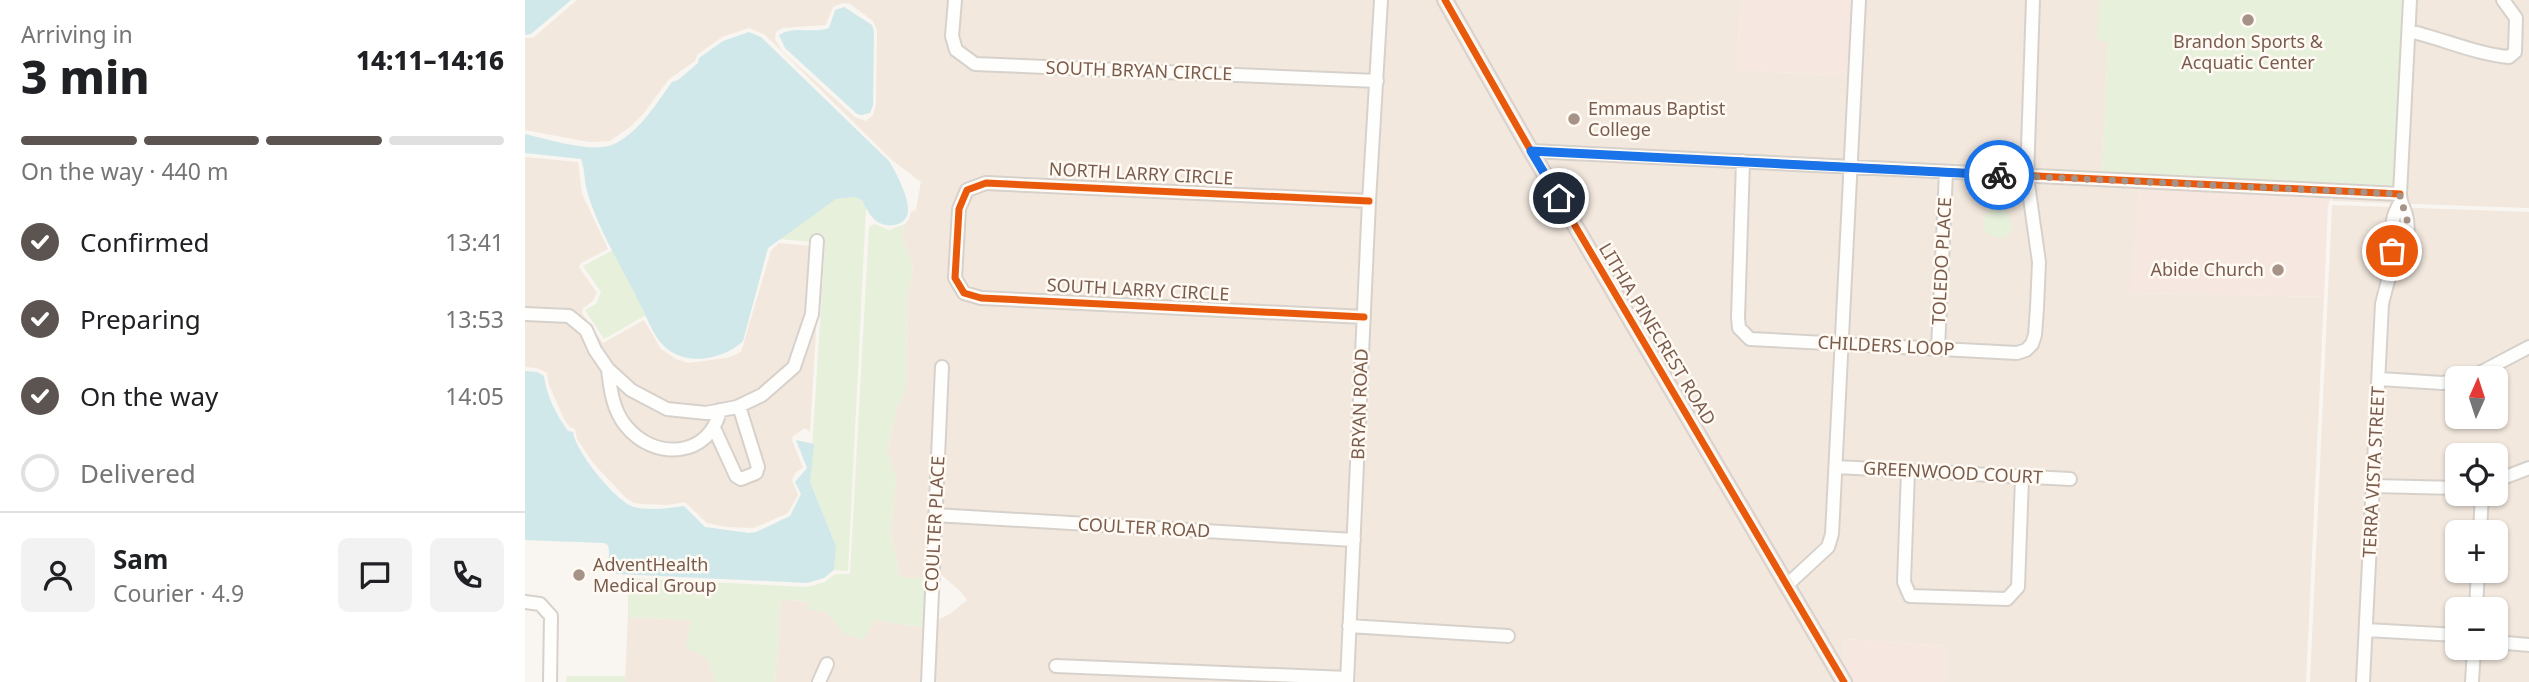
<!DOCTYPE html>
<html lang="en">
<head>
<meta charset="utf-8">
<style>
  :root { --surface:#fff; --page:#f2f2f2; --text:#202124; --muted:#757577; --line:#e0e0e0; --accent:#5c5450 }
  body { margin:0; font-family:"Noto Sans",sans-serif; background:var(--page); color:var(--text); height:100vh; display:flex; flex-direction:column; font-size:26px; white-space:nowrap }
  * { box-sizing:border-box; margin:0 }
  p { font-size:23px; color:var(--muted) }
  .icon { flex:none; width:38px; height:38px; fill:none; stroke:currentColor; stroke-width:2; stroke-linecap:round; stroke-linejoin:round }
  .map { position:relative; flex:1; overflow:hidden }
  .details { display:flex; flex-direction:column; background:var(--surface); width:525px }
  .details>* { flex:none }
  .needle { width:46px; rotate:3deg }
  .fabs { position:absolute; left:1920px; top:366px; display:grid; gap:14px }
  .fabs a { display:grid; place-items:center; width:63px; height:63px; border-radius:10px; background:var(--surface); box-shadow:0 2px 5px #0004; font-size:35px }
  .pin { position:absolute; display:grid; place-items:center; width:60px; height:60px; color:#fff; margin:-30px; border:4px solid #fff; border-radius:50%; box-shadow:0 2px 7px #0007 }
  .courier { position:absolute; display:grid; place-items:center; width:70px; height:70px; margin:-35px; border:5px solid #1a73e8; border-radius:50%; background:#fff; color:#222; box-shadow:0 2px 9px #0007 }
  .summary em { font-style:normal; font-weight:800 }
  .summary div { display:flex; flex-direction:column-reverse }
  .summary { display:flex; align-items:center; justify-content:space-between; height:119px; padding:0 21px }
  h1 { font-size:46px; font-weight:800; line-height:52px }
  .bar { display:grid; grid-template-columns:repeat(4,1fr); gap:10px 7px; align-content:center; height:84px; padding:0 21px }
  .bar i { height:9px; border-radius:5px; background:var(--line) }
  .bar .on { background:var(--accent) }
  .bar p { grid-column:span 4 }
  .line { display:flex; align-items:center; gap:18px; padding:0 21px; border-top:2px solid var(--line) }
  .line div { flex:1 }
  .round { display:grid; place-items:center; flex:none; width:74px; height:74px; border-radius:10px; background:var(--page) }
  ol { padding:0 21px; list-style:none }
  li { display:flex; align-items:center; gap:21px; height:77px }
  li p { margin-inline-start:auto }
  li .icon { padding:7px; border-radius:50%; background:var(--accent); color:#fff; stroke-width:4 }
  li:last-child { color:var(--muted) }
  li i { width:38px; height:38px; border:4px solid var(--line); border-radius:50% }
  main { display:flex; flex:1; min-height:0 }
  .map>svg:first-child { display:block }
</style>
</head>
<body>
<main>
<section class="details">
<div class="summary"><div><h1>3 min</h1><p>Arriving in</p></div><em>14:11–14:16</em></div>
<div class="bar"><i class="on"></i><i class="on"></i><i class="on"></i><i></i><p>On the way · 440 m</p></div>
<ol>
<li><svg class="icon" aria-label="check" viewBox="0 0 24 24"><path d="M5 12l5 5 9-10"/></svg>Confirmed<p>13:41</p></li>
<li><svg class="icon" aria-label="check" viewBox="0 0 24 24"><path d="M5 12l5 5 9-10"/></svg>Preparing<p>13:53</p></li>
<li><svg class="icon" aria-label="check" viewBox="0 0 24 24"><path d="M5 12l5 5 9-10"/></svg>On the way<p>14:05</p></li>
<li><i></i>Delivered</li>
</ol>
<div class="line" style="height:126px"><a class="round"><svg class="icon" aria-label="person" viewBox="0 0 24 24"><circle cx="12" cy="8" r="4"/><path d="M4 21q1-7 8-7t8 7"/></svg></a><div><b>Sam</b><p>Courier · 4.9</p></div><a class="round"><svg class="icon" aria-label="chat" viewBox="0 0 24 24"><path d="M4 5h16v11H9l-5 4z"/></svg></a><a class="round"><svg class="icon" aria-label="phone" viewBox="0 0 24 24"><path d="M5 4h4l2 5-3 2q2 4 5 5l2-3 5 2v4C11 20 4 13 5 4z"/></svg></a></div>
</section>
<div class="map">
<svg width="2004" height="682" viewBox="0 0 2004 682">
  <rect width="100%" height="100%" fill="#f9f5f0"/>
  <path fill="#f2e8de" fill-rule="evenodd" d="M52,0h374l-3,36 25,32 400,17 -8,111 -401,-7 -3,106 398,26 -9,214 -411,-24 8,-148 -8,-1 -11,215 -18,2 -11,-4 -8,-42 5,-56 -9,-25 10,-44 9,-20 1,-92 6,-28 -11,-32 3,-12 4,-5 2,-7 5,-2 5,-28 -28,-21 -129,-127 -15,-6 -27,9 -25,18 -2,6 -26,18 -25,34 -14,14 -20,14 -21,1 -64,-12v-92h8zM318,3l7,1 23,17 4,9 -1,75 -3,10 -7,6 -11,-4 -73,-66 -7,-12 1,-7 6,-4 44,-3 7,-18z
    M434,0h418l-4,76 -397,-17 -17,-12 -3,-11z
    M860,0h55l399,682h-488l2,-52 159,10 1,-8 -159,-11 19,-420z
    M925,0h291l-5,70 115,6 -4,86 -314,-16z
    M1338,0h166l-6,172 -168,-10z
    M1512,0h73l-8,176 -71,-4z
    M1889,0h85l12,20v30l-3,2 -12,-1 -83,-24z
    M1983,0h21v208l-197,-7v-5l80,-160 106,20z
    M1014,156l200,10 -3,165 103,17 -11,185 -4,11 -36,34z
    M0,157l53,5 4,32 26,55 -27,14 -2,4 18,26 -4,8 -10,7 -1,5 21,30 41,-23 17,29 15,10 12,4 39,-5 14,-6 30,-101 8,-8 34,3 -5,67 -17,51 -31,27 -25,11 -30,7 -37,-5 -34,-18 -24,-22 -21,-36 -64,-19z
    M1222,166l100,5 -8,168 -87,-4 -5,-4 -5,-13z
    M1330,172l87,4 -8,168 -87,-4z
    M1425,177l73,4 12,82 -7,78 -11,8 -75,-4z
    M1507,182l107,5 -8,106 193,4 -18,385h-360l1,-36 -102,-7 -3,31 -49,-84 37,-36 10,-78 64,3 3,123 103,4 16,-119 48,1v-10l-233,-11 6,-114 188,-2z
    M461,187l379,18 -5,107 -378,-18 -15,-5 -7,-12 4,-67 6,-16z
    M1807,205l197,7v470h-219zM1932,378h38v38h-38zM1932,455h38v39h-38zM1932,532h38v38h-38zM1932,609h38v39h-38z
    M296,246l-11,186 -5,-4 -12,8 -1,4 11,28 -7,4 -4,8 6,15 -10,18 -34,15 -28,-1 -19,-4 -22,-21 -18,3 -25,-1 -8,-1 -8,-5 -32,-34 -17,-25 -2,-10 -5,-2 -5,-6 -16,-36 -2,-12 -10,-5 -12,-1v-49l43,3 14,12 22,38 2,18 44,60 63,-12 20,41 25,-1 -14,-69 53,-38z
    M88,380l16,13 85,23 -10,19 -26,10 -25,-5 -17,-10 -13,-18z
    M211,411l17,56 -11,7 -23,-46 4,-14z
    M1387,476l106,7 -4,102 -8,9 -93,-2 -5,-11z
    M414,520l410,24 -6,129 -9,9h-402l3,-61 15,-7 17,-14 -7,-9 -21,-18 -2,1z
    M256,599l28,3 17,10 19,22 30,-14 47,7 4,-2 -2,57h-100l8,-20 -7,-4 -10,24h-40z
    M103,617l63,3 24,58v4h-90z"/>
  <path fill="#f6e8e1" d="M1216,0h114l-4,76 -115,-6z
    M1614,187l193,9 -4,9 -4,92 -194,-4z
    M1320,639l102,7 -1,36h-97l-7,-12z"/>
  <path fill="#e7f0db" d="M1574,0h307l-9,189 -295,-13 6,-134 -11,-1z
    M329,197l8,3 4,8 -18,363 -14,-1 2,-24 -26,-64 15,-239 -47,-4 58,-40z
    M1468,207l11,1 10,20 -11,10 -15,-3 -5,-7 3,-16z
    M349,224l15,6 16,-6 -3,12 11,32 -6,28 -1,93 -9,19 -10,43 9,26 -5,56 8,42 11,4 18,-2 -2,48 -4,2 -47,-7 -12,20 -18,-6 -19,-22 -18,-2 1,-8 -28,-3 -6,83h-60l-8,-24 -21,-10 5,-28 -63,-3v-39l179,9 18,-5 10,-8h15l19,-347z
    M88,250l33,65 -42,24 -19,-29 11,-6 5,-12 -18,-26z
    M42,676h58v6h-59z"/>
  <path fill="#d0e8ea" d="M0,0h46l-40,34 -6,1z
    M319,7l28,18 2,7 -1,73 -3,8 -8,2 -5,-1 -72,-66 -6,-13c16,-10 34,-1 50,-7l6,-18z
    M224,32l12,5 128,124c7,11 19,35 19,48 1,18 -23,21 -34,10 -5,-5 -9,-12 -12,-19l-8,-3 -18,2 -68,49 -25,93c-20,19 -58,26 -79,5 -11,-10 -17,-29 -24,-42 -18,-37 -42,-74 -53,-113 -3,-11 -2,-22 -6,-32l-56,-6v-19c22,5 66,19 87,11 26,-11 44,-41 60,-63l6,-2 20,-17 1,-5 24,-17z
    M0,371l12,1 7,4c2,19 13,40 24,55l5,1c2,19 43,70 61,75 16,4 35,1 50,-1l21,21 44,6 7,-1 34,-16 11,-22 -6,-12 12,-14 -11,-28 18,4 -4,38 26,64 -2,24 -10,8 -17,5 -190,-9c-12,-6 -6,-18 -9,-29l-4,-2 -79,-3z"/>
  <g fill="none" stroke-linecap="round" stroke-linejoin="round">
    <g stroke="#d7d1cb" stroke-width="16">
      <path id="minor" d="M430,0l-3,36 4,14 19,14 402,17
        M1884,31c31,7 70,24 100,26l6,-5 1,-34 -13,-18
        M1006,151l869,43
        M1218,161l-5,157 1,10 11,11 267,14 9,-3 6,-6 3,-9 2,-27 2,-46 -12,-85 6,-177
        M1868,263c12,-14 18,-29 13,-48 -2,-8 -6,-12 -6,-21l10,-194
        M0,314l44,2 17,14 9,20 13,19 23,21 36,19 39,4 31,-6 25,-12 32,-28 18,-53 5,-73
        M839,317l-383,-19 -17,-5 -9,-15 4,-69 8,-19 19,-7 383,18
        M1413,349l8,-177
        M83,369c2,19 5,42 18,57 28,35 84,32 94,-16
        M1945,378l59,-31
        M1855,379l62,4 15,-2
        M189,428l22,48 5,3 15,-6 2,-6 -19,-61
        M1311,467l234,12
        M1383,471l-4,111 6,14 97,3 11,-12 4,-109
        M1970,481l34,-13
        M1848,486l84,2
        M410,515l419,25
        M1955,532l2,-38
        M1262,585l41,-38 4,-13 27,-534
        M0,602l15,2 11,12 -1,66
        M1951,609l2,-39
        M824,626l159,10
        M1841,630l91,5
        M1970,642l34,3
        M531,666l291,12
        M294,682l8,-18
        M403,682l14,-315
        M822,682l22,-481 12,-201
        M1838,682l19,-378c3,-13 7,-26 10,-39 5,-24 -7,-38 8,-62
        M1947,682l2,-34"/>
    </g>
    <g stroke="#dad1cc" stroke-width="18">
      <path id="major" d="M920,0l86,151 313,531"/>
    </g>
    <use href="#minor" stroke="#fefefd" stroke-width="12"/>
    <use href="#major" stroke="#f3eee8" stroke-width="14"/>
    <g stroke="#fffaf3" stroke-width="11">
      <path id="cycleway" d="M920,0l86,151 313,531
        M1006,151l869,43
        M839,317l-383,-19 -17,-5 -9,-15 4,-69 8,-19 19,-7 383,18"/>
    </g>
    <use href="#cycleway" stroke="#e8590c" stroke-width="7"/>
  </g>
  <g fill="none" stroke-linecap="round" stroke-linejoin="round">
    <path stroke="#a69286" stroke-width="7" stroke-dasharray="0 12.6" d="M1474,175l401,19c0,9 4,13 6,21 5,19 -1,34 -13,47l-1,-11"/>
    <path stroke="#1a73e8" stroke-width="9" d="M1034,198l-28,-47 468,24"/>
  </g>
  <g fill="#a69286" stroke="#fffaf3" stroke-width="2.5">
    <circle cx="1723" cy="20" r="7"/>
    <circle cx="1049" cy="119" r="7"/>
    <circle cx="1753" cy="270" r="7"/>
    <circle cx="54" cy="575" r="7"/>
  </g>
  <g text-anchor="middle" stroke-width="5" stroke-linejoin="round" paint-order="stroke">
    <g font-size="18" fill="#7a5c4d" stroke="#fffaf3" text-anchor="start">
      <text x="1723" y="48" text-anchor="middle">Brandon Sports &amp;<tspan x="1723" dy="21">Acquatic Center</tspan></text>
      <text x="1063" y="115">Emmaus Baptist<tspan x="1063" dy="21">College</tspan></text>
      <text x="1739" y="276" text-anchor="end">Abide Church</text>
      <text x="68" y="571">AdventHealth<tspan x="68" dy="21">Medical Group</tspan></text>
    </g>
    <g font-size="18" fill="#7a5c4d" stroke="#fffaf3">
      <text transform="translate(614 71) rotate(2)" y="6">SOUTH BRYAN CIRCLE</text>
      <text transform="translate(616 174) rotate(3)" y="6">NORTH LARRY CIRCLE</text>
      <text transform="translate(1417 261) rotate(-87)" y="6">TOLEDO PLACE</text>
      <text transform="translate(613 290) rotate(3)" y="6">SOUTH LARRY CIRCLE</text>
      <text transform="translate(1132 334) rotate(59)" y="6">LITHIA PINECREST ROAD</text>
      <text transform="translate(1361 346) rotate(3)" y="6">CHILDERS LOOP</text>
      <text transform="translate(835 404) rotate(-88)" y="6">BRYAN ROAD</text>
      <text transform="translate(1849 472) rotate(-87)" y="6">TERRA VISTA STREET</text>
      <text transform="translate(1428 473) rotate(3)" y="6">GREENWOOD COURT</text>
      <text transform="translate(410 524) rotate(-87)" y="6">COULTER PLACE</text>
      <text transform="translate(619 528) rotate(3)" y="6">COULTER ROAD</text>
    </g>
  </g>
</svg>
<div class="fabs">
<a><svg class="needle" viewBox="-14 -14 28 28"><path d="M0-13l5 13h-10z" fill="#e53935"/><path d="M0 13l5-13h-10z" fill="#757577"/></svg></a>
<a><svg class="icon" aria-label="locate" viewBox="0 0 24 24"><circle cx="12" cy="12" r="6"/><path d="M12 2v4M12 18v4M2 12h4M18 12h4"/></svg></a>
<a>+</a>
<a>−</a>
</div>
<div class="pin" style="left:1867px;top:251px;background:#ea580c"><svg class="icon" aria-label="bag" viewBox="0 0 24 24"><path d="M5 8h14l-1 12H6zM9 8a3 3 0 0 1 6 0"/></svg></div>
<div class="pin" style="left:1034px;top:198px;background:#1f2937"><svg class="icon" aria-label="home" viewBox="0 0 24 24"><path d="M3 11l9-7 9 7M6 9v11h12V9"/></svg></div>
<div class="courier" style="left:1474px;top:175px"><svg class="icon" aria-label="bike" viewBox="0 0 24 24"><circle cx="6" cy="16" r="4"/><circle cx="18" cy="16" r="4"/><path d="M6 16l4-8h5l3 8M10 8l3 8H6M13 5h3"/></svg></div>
</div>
</main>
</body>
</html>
